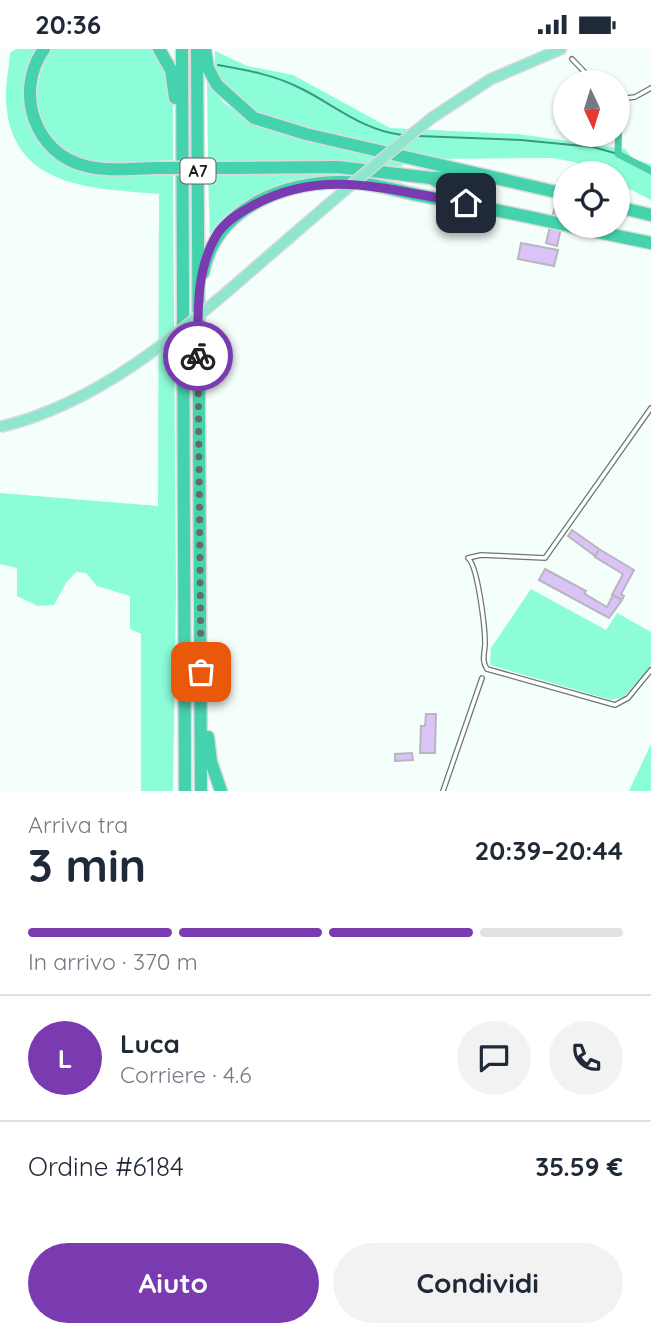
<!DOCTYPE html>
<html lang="it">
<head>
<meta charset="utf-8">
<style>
  :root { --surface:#fff; --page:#f2f2f3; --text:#1f2937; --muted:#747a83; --line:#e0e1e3; --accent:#7a3bb1 }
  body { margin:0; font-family:Quicksand,sans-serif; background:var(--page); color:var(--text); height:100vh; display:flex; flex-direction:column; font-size:26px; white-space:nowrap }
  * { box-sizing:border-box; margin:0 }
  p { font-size:23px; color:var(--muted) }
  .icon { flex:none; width:38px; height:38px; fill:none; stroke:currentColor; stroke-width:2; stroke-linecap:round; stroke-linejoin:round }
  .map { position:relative; height:742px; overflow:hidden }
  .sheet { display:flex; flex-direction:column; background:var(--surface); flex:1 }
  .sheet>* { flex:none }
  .needle { width:46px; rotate:176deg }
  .fabs { position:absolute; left:553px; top:21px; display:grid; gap:14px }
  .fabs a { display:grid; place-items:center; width:77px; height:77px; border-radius:50%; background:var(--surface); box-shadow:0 2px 5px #0004; font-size:35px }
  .pin { position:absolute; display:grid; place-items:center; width:60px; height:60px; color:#fff; margin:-30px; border-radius:14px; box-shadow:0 4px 10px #0006 }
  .courier { position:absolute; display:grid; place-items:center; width:70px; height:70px; margin:-35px; border:5px solid #7a3bb1; border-radius:50%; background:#fff; color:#222; box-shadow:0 2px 9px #0007 }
  .summary em { font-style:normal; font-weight:800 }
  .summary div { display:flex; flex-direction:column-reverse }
  .summary { display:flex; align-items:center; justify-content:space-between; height:119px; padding:0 28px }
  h1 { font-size:46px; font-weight:800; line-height:52px }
  .bar { display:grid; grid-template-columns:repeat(4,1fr); gap:10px 7px; align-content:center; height:84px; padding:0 28px }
  .bar i { height:9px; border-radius:5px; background:var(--line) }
  .bar .current { background:var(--accent) }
  .bar p { grid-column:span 4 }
  .line { display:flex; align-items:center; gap:18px; padding:0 28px; border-top:2px solid var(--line) }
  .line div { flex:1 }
  .round { display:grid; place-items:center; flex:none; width:74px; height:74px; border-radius:37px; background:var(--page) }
  .primary-button { display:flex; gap:14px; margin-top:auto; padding:14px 28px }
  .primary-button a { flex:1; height:80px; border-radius:42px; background:var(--accent); color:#fff; font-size:28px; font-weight:800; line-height:80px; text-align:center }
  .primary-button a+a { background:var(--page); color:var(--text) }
  .status { display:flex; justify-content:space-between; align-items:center; height:49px; padding:0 35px; background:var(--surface); direction:ltr }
  .status svg { height:19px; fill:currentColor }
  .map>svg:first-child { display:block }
</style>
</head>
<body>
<div class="status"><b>20:36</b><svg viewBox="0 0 49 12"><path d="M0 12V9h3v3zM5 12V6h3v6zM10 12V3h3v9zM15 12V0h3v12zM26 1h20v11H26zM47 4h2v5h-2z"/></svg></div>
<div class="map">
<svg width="651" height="742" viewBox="0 0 651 742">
  <rect width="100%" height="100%" fill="#f4fefa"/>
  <path fill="#8dfcd9" d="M16,0h20c-28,43 -5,109 46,122 28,7 62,4 91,4l3,415 -3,201h-32v-157l-11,-5v-33l-33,-10 -11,-13 -10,-1 -10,11 -12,22 -16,1 -21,-10v-28l-17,-4v-71l158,13 1,-312c-64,-6 -148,-4 -153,-93 -1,-16 3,-32 4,-48z
    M51,0h103l19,42v69c-27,1 -60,7 -87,-1 -53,-14 -60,-68 -35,-110z
    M215,2l32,15 46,9 97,53 128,6 107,15 8,10 18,5v36l-33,-17v-10h-19l-25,-11 -21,-4 -124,1 -169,-42 -38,-31 -7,-16z
    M207,29l16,24 28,20 152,40 -1,5 -59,-6h-135z
    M337,123l65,11 -2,6 -55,-10 -107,29 -28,28 -2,-62z
    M531,540l75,41 11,-17 34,19v34l-27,31 -13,3 -121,-35 1,-17z
    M651,695v47h-22z"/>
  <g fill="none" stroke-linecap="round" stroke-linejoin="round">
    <path stroke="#3c997f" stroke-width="2" d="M218,16c29,5 57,10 84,24 34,17 60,41 100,46
      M418,87l103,4 72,7 25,7"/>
    <path stroke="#4bceaa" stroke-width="7" d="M619,61l-1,44 33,17"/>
  </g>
  <path fill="#dac3f7" stroke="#b9b6bd" stroke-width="2" d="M561,132l4,1v29l-8,35 -11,-3z
    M521,194l37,7 -4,16 -36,-7z
    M572,481l27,19 -4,7 -27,-20z
    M599,500l35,21 -13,24 3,2 -2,4 -10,-5 11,-21 -28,-17z
    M545,520l41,22 -1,3 22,13 6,-12 9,5 -13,18 -70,-38z
    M426,665h10l-1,39h-15l1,-27h4z
    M412,704l1,7 -18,1v-7z"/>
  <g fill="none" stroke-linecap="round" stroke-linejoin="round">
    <g stroke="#6d7572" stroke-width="6">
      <path id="lane" d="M572,10l22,23
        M618,50l17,-2 16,-9
        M651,359l-106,150 -64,-3 -13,3c10,8 17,70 17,85 0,10 -4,17 2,26l128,36 13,-7 23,-28
        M443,742l39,-113"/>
    </g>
    <g stroke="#dadbdb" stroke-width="13">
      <path id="primary" d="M433,68l58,-38 70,-30"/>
    </g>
    <g stroke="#dadbdb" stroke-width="15">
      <path id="highway" d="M44,0c-30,42 -10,105 42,117 22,6 48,2 71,2
        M159,0l12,21 4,28
        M182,0l3,742
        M197,0l4,742
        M205,0l3,19 9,17 37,33 52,16 259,60
        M229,119l109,-1 93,11 43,-2
        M431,129l43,22
        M618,158l33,8
        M569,177l82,17
        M203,224c13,-65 79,-91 140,-91 27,0 54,9 80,14 48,9 95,18 142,29
        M208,688l3,25 10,29"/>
    </g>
    <use href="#lane" stroke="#fff" stroke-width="3.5"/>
    <use href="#primary" stroke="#8fe5ce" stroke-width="10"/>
    <use href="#highway" stroke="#44d3ad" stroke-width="12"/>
    <g stroke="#dadbdb" stroke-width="13" stroke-linecap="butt">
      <path id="primary-bridge" d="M0,378c101,-24 182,-96 258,-162 58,-50 115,-100 175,-148"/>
    </g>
    <g stroke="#dadbdb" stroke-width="15" stroke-linecap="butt">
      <path id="highway-bridge" d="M157,119h72"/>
    </g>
    <use href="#primary-bridge" stroke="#8fe5ce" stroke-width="10"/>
    <use href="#highway-bridge" stroke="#44d3ad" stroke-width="12"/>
  </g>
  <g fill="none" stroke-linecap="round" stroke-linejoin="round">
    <path stroke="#666b69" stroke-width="7" stroke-dasharray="0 12.6" d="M198,307l3,316"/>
    <path stroke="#7a3bb1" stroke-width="9" d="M198,307c0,-40 -3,-84 18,-120 8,-14 23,-23 36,-30 72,-40 138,-15 214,-3"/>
  </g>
  <g text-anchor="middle" stroke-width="5" stroke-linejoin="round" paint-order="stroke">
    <rect fill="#fff" stroke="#5e605f" stroke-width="2" x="180.5" y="109.5" width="35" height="25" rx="5"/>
    <g font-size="16" font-weight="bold" fill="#191c1b">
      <text x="198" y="128">A7</text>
    </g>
  </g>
</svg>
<div class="fabs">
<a><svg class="needle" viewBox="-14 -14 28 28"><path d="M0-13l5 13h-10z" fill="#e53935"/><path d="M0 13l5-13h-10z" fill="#747a83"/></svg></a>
<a><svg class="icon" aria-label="locate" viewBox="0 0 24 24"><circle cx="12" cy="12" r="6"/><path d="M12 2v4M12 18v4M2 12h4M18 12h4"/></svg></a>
</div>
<div class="pin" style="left:201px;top:623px;background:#ea580c"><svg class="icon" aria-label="bag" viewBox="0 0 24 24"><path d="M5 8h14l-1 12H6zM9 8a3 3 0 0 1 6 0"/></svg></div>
<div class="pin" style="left:466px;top:154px;background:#1f2937"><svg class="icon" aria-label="home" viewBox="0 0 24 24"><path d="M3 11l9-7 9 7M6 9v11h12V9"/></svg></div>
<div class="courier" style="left:198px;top:307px"><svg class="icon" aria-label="bike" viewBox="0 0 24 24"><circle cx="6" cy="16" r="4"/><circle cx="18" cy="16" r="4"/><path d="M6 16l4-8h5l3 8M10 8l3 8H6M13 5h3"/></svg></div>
</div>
<section class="sheet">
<div class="summary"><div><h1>3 min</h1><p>Arriva tra</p></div><em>20:39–20:44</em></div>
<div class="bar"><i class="current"></i><i class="current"></i><i class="current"></i><i></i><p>In arrivo · 370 m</p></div>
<div class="line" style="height:126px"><b class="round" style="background:var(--accent);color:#fff">L</b><div><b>Luca</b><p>Corriere · 4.6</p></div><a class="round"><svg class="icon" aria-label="chat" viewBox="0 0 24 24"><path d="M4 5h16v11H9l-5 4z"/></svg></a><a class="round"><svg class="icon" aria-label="phone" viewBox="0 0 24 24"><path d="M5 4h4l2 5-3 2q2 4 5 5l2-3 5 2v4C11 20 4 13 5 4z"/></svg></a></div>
<div class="line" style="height:91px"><div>Ordine #6184</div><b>35.59 €</b></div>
<div class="primary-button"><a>Aiuto</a><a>Condividi</a></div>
</section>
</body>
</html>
